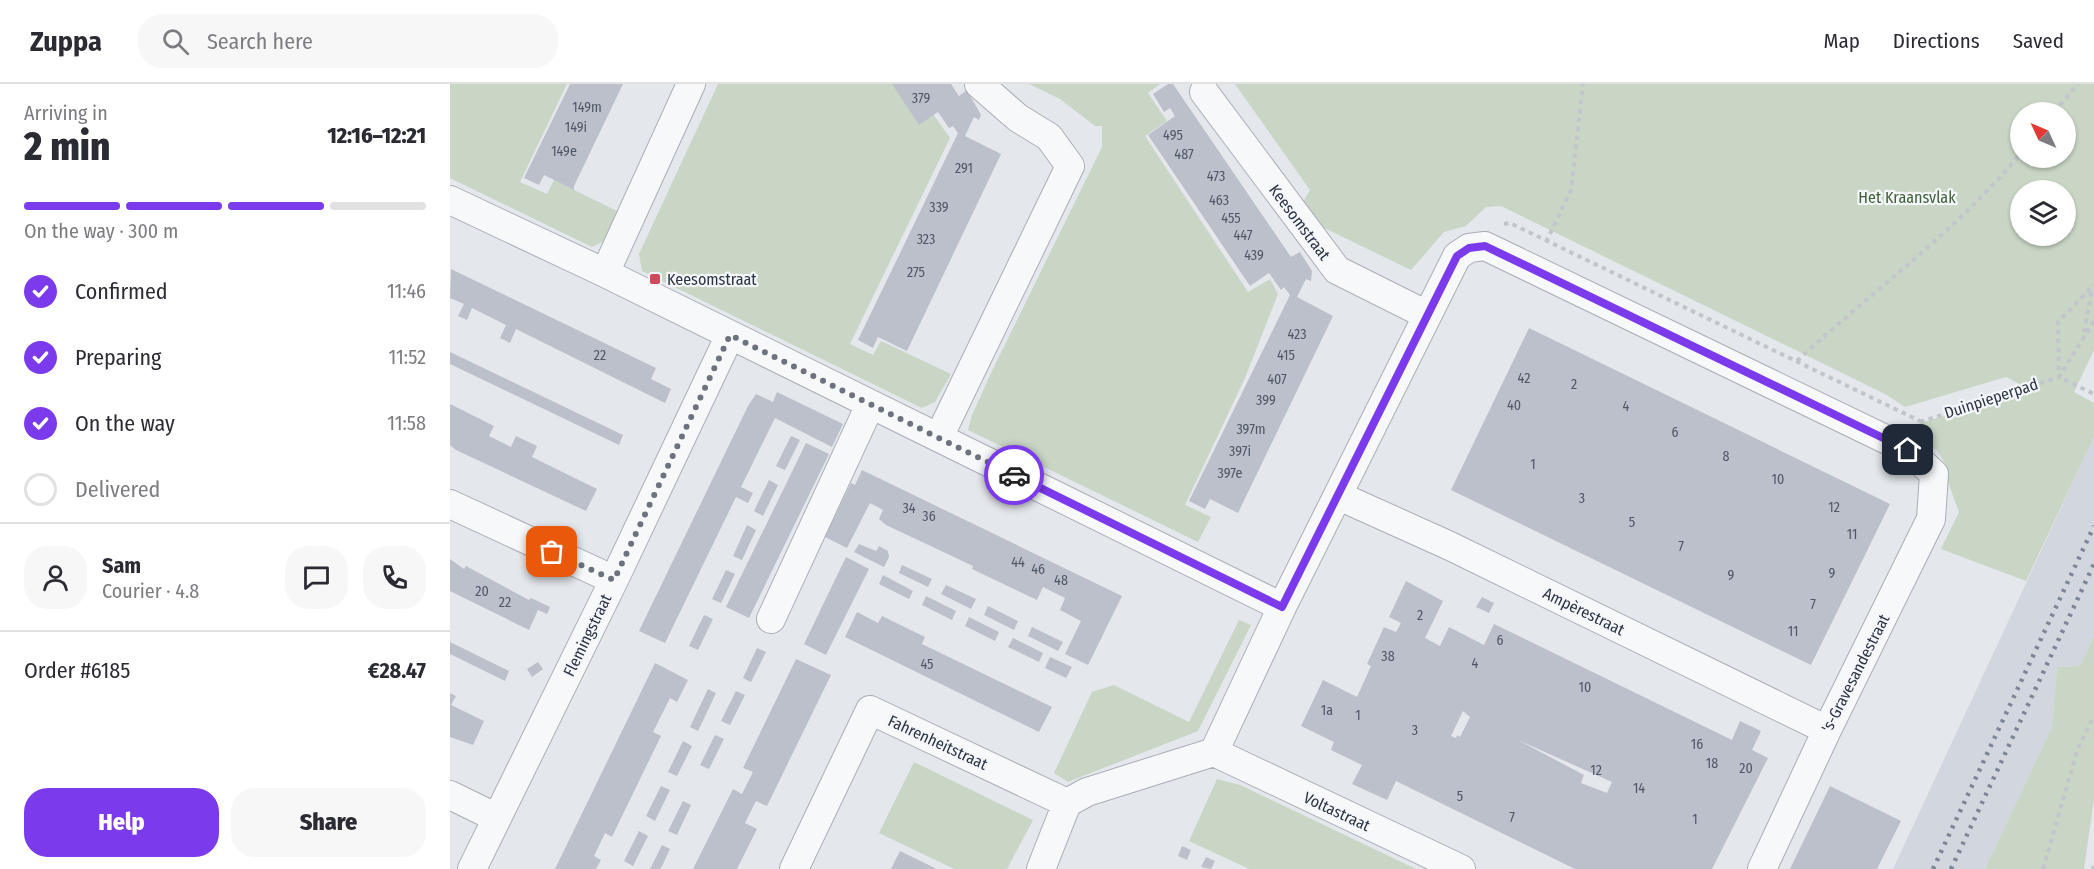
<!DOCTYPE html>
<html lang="en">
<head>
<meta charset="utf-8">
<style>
  :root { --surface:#fff; --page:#f7f7f7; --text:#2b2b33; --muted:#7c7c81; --line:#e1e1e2; --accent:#7c3aed }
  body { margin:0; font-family:"Fira Sans Condensed",sans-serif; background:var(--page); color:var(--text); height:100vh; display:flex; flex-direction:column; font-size:22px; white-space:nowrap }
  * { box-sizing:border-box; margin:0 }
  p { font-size:20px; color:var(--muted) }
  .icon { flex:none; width:33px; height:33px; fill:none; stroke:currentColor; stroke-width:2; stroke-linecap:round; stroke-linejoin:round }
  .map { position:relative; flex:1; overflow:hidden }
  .drawer { display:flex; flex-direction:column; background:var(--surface); width:450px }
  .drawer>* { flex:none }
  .needle { width:39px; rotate:314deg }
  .controls { position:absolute; left:1560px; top:18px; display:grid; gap:12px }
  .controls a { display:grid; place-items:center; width:66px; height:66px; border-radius:50%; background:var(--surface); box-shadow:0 2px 4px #0004; font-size:30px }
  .pin { position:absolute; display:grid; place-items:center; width:51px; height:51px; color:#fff; margin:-26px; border-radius:12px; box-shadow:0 3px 9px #0006 }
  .courier { position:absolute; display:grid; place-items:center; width:60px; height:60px; margin:-30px; border:4px solid #7c3aed; border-radius:50%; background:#fff; color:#222; box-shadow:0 2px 8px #0007 }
  .head em { font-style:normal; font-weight:800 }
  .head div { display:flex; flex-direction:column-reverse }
  .head { display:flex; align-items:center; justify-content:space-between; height:102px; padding:0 24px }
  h1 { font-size:39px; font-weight:800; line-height:45px }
  .bar { display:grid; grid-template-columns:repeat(4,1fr); gap:9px 6px; align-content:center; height:72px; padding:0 24px }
  .bar i { height:8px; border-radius:4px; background:var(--line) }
  .bar .selected { background:var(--accent) }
  .bar p { grid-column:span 4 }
  .line { display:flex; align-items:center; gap:15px; padding:0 24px; border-top:2px solid var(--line) }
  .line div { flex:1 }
  .round { display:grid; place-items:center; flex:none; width:63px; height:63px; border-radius:24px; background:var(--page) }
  ol { padding:0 24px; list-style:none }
  li { display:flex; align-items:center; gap:18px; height:66px }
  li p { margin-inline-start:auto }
  li .icon { padding:6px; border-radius:50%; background:var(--accent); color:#fff; stroke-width:4 }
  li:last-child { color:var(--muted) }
  li i { width:33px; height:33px; border:3px solid var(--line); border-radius:50% }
  .primary-button { display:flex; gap:12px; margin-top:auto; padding:12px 24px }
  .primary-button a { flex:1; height:69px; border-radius:24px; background:var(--accent); color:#fff; font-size:24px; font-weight:800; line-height:69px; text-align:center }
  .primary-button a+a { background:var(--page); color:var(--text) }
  header { display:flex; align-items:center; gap:36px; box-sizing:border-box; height:84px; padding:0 30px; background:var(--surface); border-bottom:2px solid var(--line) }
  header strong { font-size:28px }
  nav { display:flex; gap:33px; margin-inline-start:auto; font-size:21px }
  .search { width:420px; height:54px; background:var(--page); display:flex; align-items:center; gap:15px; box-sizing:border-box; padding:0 21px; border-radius:24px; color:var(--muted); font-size:22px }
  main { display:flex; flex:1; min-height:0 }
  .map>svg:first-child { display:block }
</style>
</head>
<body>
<header>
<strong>Zuppa</strong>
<div class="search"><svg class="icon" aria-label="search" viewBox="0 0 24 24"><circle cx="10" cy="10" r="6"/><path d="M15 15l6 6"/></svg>Search here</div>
<nav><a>Map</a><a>Directions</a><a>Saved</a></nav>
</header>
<main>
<section class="drawer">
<div class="head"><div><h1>2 min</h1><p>Arriving in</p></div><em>12:16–12:21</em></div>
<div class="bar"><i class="selected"></i><i class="selected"></i><i class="selected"></i><i></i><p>On the way · 300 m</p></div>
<ol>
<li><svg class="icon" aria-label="check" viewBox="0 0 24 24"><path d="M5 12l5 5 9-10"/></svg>Confirmed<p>11:46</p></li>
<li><svg class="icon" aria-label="check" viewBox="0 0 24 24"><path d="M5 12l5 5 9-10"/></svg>Preparing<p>11:52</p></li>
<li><svg class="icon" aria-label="check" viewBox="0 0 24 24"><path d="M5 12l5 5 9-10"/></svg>On the way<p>11:58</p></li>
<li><i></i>Delivered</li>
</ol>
<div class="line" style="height:108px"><a class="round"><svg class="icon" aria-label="person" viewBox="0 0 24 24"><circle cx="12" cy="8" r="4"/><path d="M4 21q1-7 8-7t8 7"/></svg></a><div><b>Sam</b><p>Courier · 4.8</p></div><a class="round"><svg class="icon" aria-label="chat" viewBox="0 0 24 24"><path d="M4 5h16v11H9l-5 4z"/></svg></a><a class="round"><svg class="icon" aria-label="phone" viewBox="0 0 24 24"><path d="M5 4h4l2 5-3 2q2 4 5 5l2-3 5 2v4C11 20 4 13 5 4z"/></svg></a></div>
<div class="line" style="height:78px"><div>Order #6185</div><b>€28.47</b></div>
<div class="primary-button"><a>Help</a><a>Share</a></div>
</section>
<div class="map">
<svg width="1644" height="785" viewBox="0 0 1644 785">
  <rect width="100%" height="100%" fill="#e4e7ec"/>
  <path fill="#d2d6de" d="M1644,353v199l-14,30 -23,1 -5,60 -67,142h-92z"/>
  <path fill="#c9d6c5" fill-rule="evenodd" d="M0,0h117l-47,98 27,12 7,-14 67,33 -15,27 -14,7 -142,-69z
    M268,0h194l38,54 -100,206 23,11 8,-14 70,33 -16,28 -13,6 -280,-137 -3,-17z
    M579,0h131l-12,9 19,28 -22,15 103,156 22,-13 8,15 -33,84 -60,127 26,12 -13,25 -230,-112 4,-15 20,-44 110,-224v-21h-7l-35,-27z
    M785,0h859v266l-20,42 20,11v34l-68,144 -85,-32 18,-37 -11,-30 -1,-15 -10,-17 -40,-20 134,-40 -25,-13 -101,30 -20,-13 -384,-188 -15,1 -20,19 -22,6 -33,38 -93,-45 -19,-16 11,-19zM1570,28h46v46h-46zM1570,106h46v46h-46z
    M789,536l12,5 -53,106 -130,51 -14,-9 38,-81 22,-7 75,37z
    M1644,552v163l-10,70h-99l67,-142 5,-60 23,-1z
    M464,678l119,58 -26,49h-53l-75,-36z
    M767,695l23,6 176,84h-167l-60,-28z"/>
  <path fill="#bbc0ca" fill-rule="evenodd" d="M120,0h53l-49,102v4l-30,-15 -5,10 -15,-7z
    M442,0h59l8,12 8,-6 14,25 -2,5 -5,-3 -9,19 36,18 -94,197 -29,-14 -5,11 -15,-8 100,-207 -5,-7 -4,2 -11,-16 -19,13z
    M718,0h5l118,173 9,-5 12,19 -1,10 -5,-2 -9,18 36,19 -95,197 -28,-14 -5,10 -16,-8 101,-206 -6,-8 -3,3 -12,-17 -19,13 -102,-151 27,-19 -5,-8 -6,4 -11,-18z
    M1,185l205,99 -5,11 20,10 -6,14 -149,-74 -6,14 -10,-5 6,-13 -34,-17 -5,12 -9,-4 6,-12 -14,-6z
    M1079,244l361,176 -79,161 -360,-175z
    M0,268l173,83 -4,10 -169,-81z
    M327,308l66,32 -11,23 -57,-29 -34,69 12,6 -5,10 -12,-6 -71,146 -26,-12 109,-225 8,-12 17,8z
    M0,320l44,22 -5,10 22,11 5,-11 21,10 -5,11 65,32 -11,22 -130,-61 -6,-5z
    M341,352l9,4 -15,30 -9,-4z
    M356,359l23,11 -80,164 -23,-11z
    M412,386l260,126 -34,69 -23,-11 16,-33 -21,-11 5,-12 -22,-11 -6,13 -65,-31 1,-3 -87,-41 -7,-6 4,-9 -13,-7 -23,45 -22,-11 26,-54 4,2z
    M319,396l9,5 -15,31 -9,-5z
    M297,441l9,5 -14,30 -9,-4z
    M409,460l17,7 3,-5 9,5 1,6 -5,10 -30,-15z
    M396,473l23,12 -43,86 -22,-11z
    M0,475l14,10 2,-3 63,34 2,-2 19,9 -3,7 -9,-4 -9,20 -79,-39z
    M452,481l30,14 -4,8 -29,-14z
    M276,486l9,4 -14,29 -9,-4z
    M433,491l30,16 -4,8 -30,-15z
    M956,497l37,20 -18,37 15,8 9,-19 35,18 10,-21 238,116 8,-19 21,10 -9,19 16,8 -56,111h-137l-179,-88 -9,19 -35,-16 10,-19 -31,-15 3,-8 -33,-16 22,-46 34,17 14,-31 -4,-2 17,-37 12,5 5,-9 -12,-6zM1013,627l7,6 -10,20 -3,-2 -1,3 -5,-2zM1068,656l94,42 -5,11 -26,-10 3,-8z
    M496,501l30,14 -5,10 -30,-15z
    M476,512l30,15 -4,9 -30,-15z
    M1032,513l12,6 -5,10 -13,-6z
    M538,522l30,15 -4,9 -30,-15z
    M407,528l21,11 4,-7 43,21 -3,7 130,63 -13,25 -194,-95z
    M254,531l9,4 -15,31 -9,-4z
    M519,533l30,15 -4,9 -30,-15z
    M582,543l31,15 -5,9 -30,-15z
    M563,554l30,15 -4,9 -31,-15z
    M0,558l59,29 -4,10 -55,-27z
    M307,564l9,4 -15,30 -8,-4z
    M600,573l22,10 -6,11 -21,-10z
    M346,575l35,16 -64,131 -11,-5 -11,22 12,6 -20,40h-44l40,-80 9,5 11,-22 -10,-4z
    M88,578l5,7 -11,8 -5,-8z
    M205,579l33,17 -11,22 -7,-4 -17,34 8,4 -38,78 -11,23 -7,-4 -11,23 7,4 -5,9h-41z
    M258,605l8,4 -18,38 -8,-4z
    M286,607l9,4 -15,30 -9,-4z
    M0,609l6,3 -5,9 33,16 -11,24 -23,-8z
    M265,651l9,4 -15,30 -9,-4z
    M233,657l9,5 -15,30 -9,-4z
    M211,702l9,4 -15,31 -9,-5z
    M1380,702l71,35 -24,48h-87z
    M233,717l8,4 -14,30 -9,-4z
    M189,747l9,5 -15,30 -9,-5z
    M212,761l8,4 -7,15 -3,5h-10z
    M732,762l9,4 -4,10 -9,-4z
    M450,767l37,18h-46z
    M756,773l9,4 -4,8 -10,-2z"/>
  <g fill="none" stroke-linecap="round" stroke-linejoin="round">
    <g stroke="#a9aeb7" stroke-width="30">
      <path id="minor" d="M754,8l133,178 90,45
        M0,116l155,73 677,334
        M155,189l86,-189
        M489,353l131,-271 -21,-29 -31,-19 -39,-34
        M889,412l111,50 377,184
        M0,420l164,76
        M321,535l99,-214
        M764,668l247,117
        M0,711l47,23
        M22,785l142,-289 116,-245
        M344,785l76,-159 197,93
        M591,785l26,-66 20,-11 127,-40 68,-145 175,-351 12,-8 16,-2 423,204 26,24 -3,45 -104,211 -65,139"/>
    </g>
    <path stroke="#c2c5cb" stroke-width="4" stroke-dasharray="4.5 4.5" stroke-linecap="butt" d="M1604,28l24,-28
      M1054,140l6,-1 410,198
      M1096,158l25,-52 12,-106
      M1644,237l-35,56 35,17
      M1634,248l8,-43
      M1347,277c74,-69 159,-129 223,-207
      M1470,338l139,-45 -1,-55 36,-37
      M1593,785l35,-121 16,-32
      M1643,785l1,-3"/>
    <use href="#minor" stroke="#f7f8fa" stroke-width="28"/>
    <path stroke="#7d8696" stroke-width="4.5" stroke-dasharray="3 6" stroke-linecap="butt" d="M1483,785l161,-343
      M1501,785l143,-305"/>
  </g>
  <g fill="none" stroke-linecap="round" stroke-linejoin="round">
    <path stroke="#6c737f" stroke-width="6" stroke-dasharray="0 10.8" d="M102,468l62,28 116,-245 284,140"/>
    <path stroke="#7c3aed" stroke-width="8" d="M564,391l268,132 175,-351 12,-8 16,-2 423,204"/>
  </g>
  <rect fill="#d1495b" stroke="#f4f6f9" stroke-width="2" x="199" y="189" width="12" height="12" rx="3"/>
  <g text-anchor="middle" stroke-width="4.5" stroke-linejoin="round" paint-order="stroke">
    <g font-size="14" fill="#4f5766">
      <text x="471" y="19">379</text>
      <text x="137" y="28">149m</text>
      <text x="126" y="48">149i</text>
      <text x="723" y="56">495</text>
      <text x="114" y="72">149e</text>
      <text x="734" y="75">487</text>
      <text x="514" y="89">291</text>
      <text x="766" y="97">473</text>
      <text x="769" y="121">463</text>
      <text x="489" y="128">339</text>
      <text x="781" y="139">455</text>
      <text x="793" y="156">447</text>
      <text x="476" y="160">323</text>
      <text x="804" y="176">439</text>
      <text x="466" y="193">275</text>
      <text x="847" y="255">423</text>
      <text x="150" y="276">22</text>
      <text x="836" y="276">415</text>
      <text x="1074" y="299">42</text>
      <text x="827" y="300">407</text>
      <text x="1124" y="305">2</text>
      <text x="816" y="321">399</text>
      <text x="1064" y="326">40</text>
      <text x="1176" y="327">4</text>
      <text x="801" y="350">397m</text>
      <text x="1225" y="353">6</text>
      <text x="790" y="372">397i</text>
      <text x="1276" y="377">8</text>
      <text x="1083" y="385">1</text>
      <text x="780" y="394">397e</text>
      <text x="1328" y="400">10</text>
      <text x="1132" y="419">3</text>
      <text x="1384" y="428">12</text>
      <text x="459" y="429">34</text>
      <text x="479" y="437">36</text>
      <text x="1182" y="443">5</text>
      <text x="1402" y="455">11</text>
      <text x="1231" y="467">7</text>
      <text x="568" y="483">44</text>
      <text x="588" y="490">46</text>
      <text x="1382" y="494">9</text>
      <text x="1281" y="496">9</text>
      <text x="611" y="501">48</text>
      <text x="32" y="512">20</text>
      <text x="55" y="523">22</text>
      <text x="1363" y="525">7</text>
      <text x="970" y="536">2</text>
      <text x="1343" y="552">11</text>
      <text x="1050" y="561">6</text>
      <text x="938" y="577">38</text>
      <text x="1025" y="584">4</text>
      <text x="477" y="585">45</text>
      <text x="1135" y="608">10</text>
      <text x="877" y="631">1a</text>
      <text x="908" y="636">1</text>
      <text x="965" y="651">3</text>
      <text x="1247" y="665">16</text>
      <text x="1262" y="684">18</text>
      <text x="1296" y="689">20</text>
      <text x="1146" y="691">12</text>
      <text x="1189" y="709">14</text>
      <text x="1010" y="717">5</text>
      <text x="1062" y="738">7</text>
      <text x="1245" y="740">1</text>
    </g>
    <g font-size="16" fill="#3f6138" stroke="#f4f6f9">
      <text x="1457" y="119">Het Kraansvlak</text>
    </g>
    <g font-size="16" fill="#2b3445" stroke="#f4f6f9">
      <text transform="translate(850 138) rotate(53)" y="6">Keesomstraat</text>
      <text transform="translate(1541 314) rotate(-18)" y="6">Duinpieperpad</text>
      <text transform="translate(1134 527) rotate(26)" y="6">Ampèrestraat</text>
      <text transform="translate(137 551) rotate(-64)" y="6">Flemingstraat</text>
      <text transform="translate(1405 589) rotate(-63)" y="6">'s-Gravesandestraat</text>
      <text transform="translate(488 658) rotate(25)" y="6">Fahrenheitstraat</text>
      <text transform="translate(887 727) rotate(25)" y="6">Voltastraat</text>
    </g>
    <g font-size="16" fill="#2b3445" stroke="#f4f6f9" text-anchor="start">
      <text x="217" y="201">Keesomstraat</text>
    </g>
  </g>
</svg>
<div class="controls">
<a><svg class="needle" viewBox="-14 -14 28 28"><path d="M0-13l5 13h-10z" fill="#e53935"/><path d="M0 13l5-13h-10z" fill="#7c7c81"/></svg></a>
<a><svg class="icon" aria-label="layers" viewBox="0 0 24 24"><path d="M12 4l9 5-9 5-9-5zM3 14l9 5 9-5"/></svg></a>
</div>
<div class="pin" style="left:102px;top:468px;background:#ea580c"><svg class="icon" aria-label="bag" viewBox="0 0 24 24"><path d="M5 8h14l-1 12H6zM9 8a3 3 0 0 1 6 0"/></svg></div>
<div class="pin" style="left:1458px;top:366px;background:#1f2937"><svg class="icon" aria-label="home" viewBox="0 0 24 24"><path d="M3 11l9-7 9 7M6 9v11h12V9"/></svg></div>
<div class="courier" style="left:564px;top:391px"><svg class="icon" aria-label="car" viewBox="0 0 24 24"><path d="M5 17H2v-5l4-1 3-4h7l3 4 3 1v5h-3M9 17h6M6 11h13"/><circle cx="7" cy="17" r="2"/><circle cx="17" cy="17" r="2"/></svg></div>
</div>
</main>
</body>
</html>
